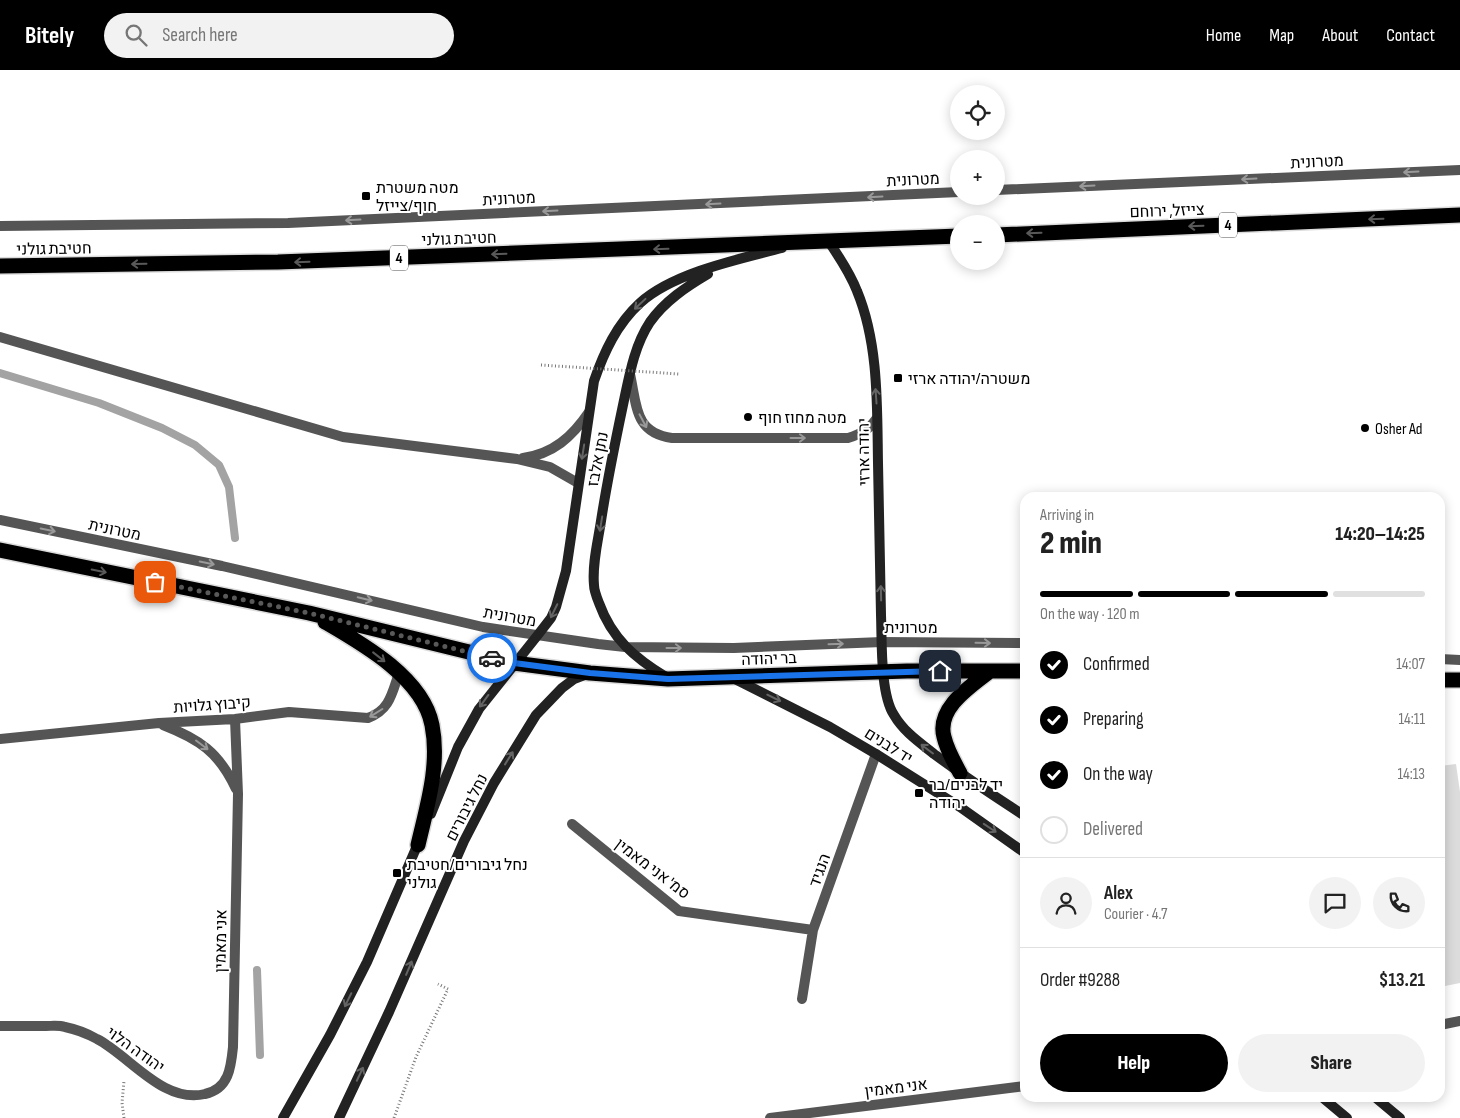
<!DOCTYPE html>
<html lang="en">
<head>
<meta charset="utf-8">
<style>
  :root { --surface:#fff; --page:#f2f2f2; --text:#222; --muted:#767676; --line:#e0e0e0; --accent:#000 }
  body { margin:0; font-family:"Sofia Sans Condensed",Heebo,sans-serif; background:var(--page); color:var(--text); height:100vh; display:flex; flex-direction:column; font-size:19px; white-space:nowrap }
  * { box-sizing:border-box; margin:0 }
  p { font-size:16px; color:var(--muted) }
  .icon { flex:none; width:28px; height:28px; fill:none; stroke:currentColor; stroke-width:2; stroke-linecap:round; stroke-linejoin:round }
  .map { position:relative; flex:1; overflow:hidden }
  .sheet { position:absolute; left:1020px; top:422px; width:425px; height:610px; display:flex; flex-direction:column; background:var(--surface); border-radius:15px; box-shadow:0 2px 12px #0003 }
  .sheet>* { flex:none }
  .tools { position:absolute; left:950px; top:15px; display:grid; gap:10px }
  .tools a { display:grid; place-items:center; width:55px; height:55px; border-radius:50%; background:var(--surface); box-shadow:0 2px 12px #0003; font-size:25px }
  .pin { position:absolute; display:grid; place-items:center; width:42px; height:42px; color:#fff; margin:-21px; border-radius:10px; box-shadow:0 2px 8px #0006 }
  .courier { position:absolute; display:grid; place-items:center; width:50px; height:50px; margin:-25px; border:4px solid #1a73e8; border-radius:50%; background:#fff; color:#222; box-shadow:0 1px 6px #0007 }
  .summary em { font-style:normal; font-weight:800 }
  .summary div { display:flex; flex-direction:column-reverse }
  .summary { display:flex; align-items:center; justify-content:space-between; height:85px; padding:0 20px }
  h1 { font-size:32px; font-weight:800; line-height:38px }
  .bar { display:grid; grid-template-columns:repeat(4,1fr); gap:8px 5px; align-content:center; height:60px; padding:0 20px }
  .bar i { height:6px; border-radius:4px; background:var(--line) }
  .bar .current { background:var(--accent) }
  .bar p { grid-column:span 4 }
  .line { display:flex; align-items:center; gap:12px; padding:0 20px; border-top:1px solid var(--line) }
  .line div { flex:1 }
  .round { display:grid; place-items:center; flex:none; width:52px; height:52px; border-radius:26px; background:var(--page) }
  ol { padding:0 20px; list-style:none }
  li { display:flex; align-items:center; gap:15px; height:55px }
  li p { margin-inline-start:auto }
  li .icon { padding:5px; border-radius:50%; background:var(--accent); color:#fff; stroke-width:4 }
  li:last-child { color:var(--muted) }
  li i { width:28px; height:28px; border:2px solid var(--line); border-radius:50% }
  .cta { display:flex; gap:10px; margin-top:auto; padding:10px 20px }
  .cta a { flex:1; height:58px; border-radius:30px; background:var(--accent); color:#fff; font-size:20px; font-weight:800; line-height:58px; text-align:center }
  .cta a+a { background:var(--page); color:var(--text) }
  header { display:flex; align-items:center; gap:30px; box-sizing:border-box; height:70px; padding:0 25px; background:var(--accent); color:#fff }
  header strong { font-size:24px }
  nav { display:flex; gap:28px; margin-inline-start:auto; font-size:18px }
  .search { width:350px; height:45px; background:var(--page); display:flex; align-items:center; gap:12px; box-sizing:border-box; padding:0 18px; border-radius:28px; color:var(--muted); font-size:19px }
  .map>svg:first-child { display:block }
</style>
</head>
<body>
<header>
<strong>Bitely</strong>
<div class="search"><svg class="icon" aria-label="search" viewBox="0 0 24 24"><circle cx="10" cy="10" r="6"/><path d="M15 15l6 6"/></svg>Search here</div>
<nav><a>Home</a><a>Map</a><a>About</a><a>Contact</a></nav>
</header>
<div class="map">
<svg width="1460" height="1048" viewBox="0 0 1460 1048">
  <rect width="100%" height="100%" fill="#fff"/>
  <path fill="#dcdcdc" d="M1456,694l4,28v191l-20,4v-221z"/>
  <g fill="none" stroke-linecap="round" stroke-linejoin="round">
    <path stroke="#a3a3a3" stroke-width="8" d="M0,303l99,30 63,25 33,17 24,20 10,22 6,51
      M257,900l3,85"/>
    <g stroke="#dbdbdb" stroke-width="18">
      <path id="highway" d="M996,165l464,-20
        M0,196l278,-4 681,-26
        M0,480l309,63 205,50 76,10 78,6 239,-8h118
        M325,552c38,22 98,56 107,103 8,40 -5,81 -14,120
        M1440,610h20
        M960,703c-6,-11 -13,-23 -16,-36 -8,-29 27,-51 46,-66"/>
    </g>
    <path stroke="#777" stroke-width="3" stroke-dasharray="1 2.5" stroke-linecap="butt" d="M124,1048l-2,-15 2,-22
      M394,1048l22,-61 32,-68 -10,-5"/>
    <path stroke="#555" stroke-width="10" d="M996,120l464,-20
      M0,156l288,-3 671,-31
      M0,267l343,100 174,22 33,8 28,16
      M630,304c7,31 4,59 42,64h176c13,-4 22,-9 29,-20
      M523,388c30,-4 49,-21 66,-46
      M0,450l222,46 261,61 115,17 27,3 109,1 148,-6 143,1
      M1440,589l20,1"/>
    <path stroke="#555" stroke-width="10" d="M163,655c36,14 56,27 73,64
      M0,669l159,-16 76,-4 54,-7 79,6c22,-8 24,-25 31,-45
      M572,754l107,87 134,19
      M802,929l11,-69 63,-176
      M1440,955l20,-4
      M0,956c15,0 30,0 46,0 6,0 13,-1 19,1 10,2 23,7 32,12 33,17 66,65 108,55 24,-5 26,-27 28,-47l5,-253 -3,-75
      M770,1048l255,-32"/>
    <path stroke="#222" stroke-width="10" d="M829,172c11,16 21,31 28,49 22,53 20,116 21,172 1,51 2,101 3,152 1,25 -1,79 13,100 10,17 25,27 40,39 30,22 60,42 91,62
      M666,607c-31,-19 -54,-38 -67,-74 -2,-5 -5,-13 -5,-18 -2,-21 4,-44 7,-64 6,-39 14,-78 22,-116 6,-28 11,-59 27,-83 15,-21 36,-35 58,-48
      M733,608l97,49 46,27 84,53 65,46
      M431,744l27,-67 21,-38 58,-73 14,-18 5,-11 10,-36 28,-190c10,-29 23,-57 46,-78 33,-30 99,-44 142,-55
      M1323,1028l24,20
      M1376,1028l24,20
      M283,1048l47,-83 37,-73 53,-123
      M339,1048l50,-106 75,-171 30,-58 42,-68 26,-27 12,-9 13,-5"/>
    <use href="#highway" stroke="#000" stroke-width="15"/>
    <path stroke="#777" stroke-width="3" stroke-dasharray="1 2.5" stroke-linecap="butt" d="M541,295l138,9"/>
  </g>
  <defs><path id="oneway-shaft" d="M-6 0H5M1.5-3L5.5 0L1.5 3" fill="none" stroke-width="1.6" stroke-linecap="round" stroke-linejoin="round" transform="scale(1.25)"/></defs>
  <g stroke="#999">
    <use href="#oneway-shaft" transform="translate(1411 102) rotate(177)"/>
    <use href="#oneway-shaft" transform="translate(1249 109) rotate(177)"/>
    <use href="#oneway-shaft" transform="translate(1087 116) rotate(177)"/>
    <use href="#oneway-shaft" transform="translate(875 127) rotate(177)"/>
    <use href="#oneway-shaft" transform="translate(713 134) rotate(177)"/>
    <use href="#oneway-shaft" transform="translate(550 141) rotate(177)"/>
    <use href="#oneway-shaft" transform="translate(353 150) rotate(177)"/>
    <use href="#oneway-shaft" transform="translate(643 351) rotate(62)"/>
    <use href="#oneway-shaft" transform="translate(798 368)"/>
    <use href="#oneway-shaft" transform="translate(48 460) rotate(12)"/>
    <use href="#oneway-shaft" transform="translate(207 493) rotate(12)"/>
    <use href="#oneway-shaft" transform="translate(365 529) rotate(13)"/>
    <use href="#oneway-shaft" transform="translate(983 573) rotate(1)"/>
    <use href="#oneway-shaft" transform="translate(836 574) rotate(-2)"/>
    <use href="#oneway-shaft" transform="translate(674 578)"/>
    <use href="#oneway-shaft" transform="translate(376 643) rotate(148)"/>
    <use href="#oneway-shaft" transform="translate(202 675) rotate(37)"/>
  </g>
  <g stroke="#595959">
    <use href="#oneway-shaft" transform="translate(1376 149) rotate(178)"/>
    <use href="#oneway-shaft" transform="translate(1196 156) rotate(178)"/>
    <use href="#oneway-shaft" transform="translate(1034 163) rotate(178)"/>
    <use href="#oneway-shaft" transform="translate(661 179) rotate(178)"/>
    <use href="#oneway-shaft" transform="translate(499 184) rotate(178)"/>
    <use href="#oneway-shaft" transform="translate(302 192) rotate(178)"/>
    <use href="#oneway-shaft" transform="translate(139 194) rotate(179)"/>
    <use href="#oneway-shaft" transform="translate(99 501) rotate(11)"/>
    <use href="#oneway-shaft" transform="translate(379 587) rotate(38)"/>
  </g>
  <g stroke="#646464">
    <use href="#oneway-shaft" transform="translate(640 234) rotate(137)"/>
    <use href="#oneway-shaft" transform="translate(876 326) rotate(-94)"/>
    <use href="#oneway-shaft" transform="translate(583 382) rotate(99)"/>
    <use href="#oneway-shaft" transform="translate(601 454) rotate(99)"/>
    <use href="#oneway-shaft" transform="translate(881 523) rotate(-91)"/>
    <use href="#oneway-shaft" transform="translate(554 541) rotate(116)"/>
    <use href="#oneway-shaft" transform="translate(774 628) rotate(26)"/>
    <use href="#oneway-shaft" transform="translate(484 631) rotate(126)"/>
    <use href="#oneway-shaft" transform="translate(927 679) rotate(-143)"/>
    <use href="#oneway-shaft" transform="translate(509 688) rotate(-58)"/>
    <use href="#oneway-shaft" transform="translate(990 758) rotate(34)"/>
    <use href="#oneway-shaft" transform="translate(409 898) rotate(-67)"/>
    <use href="#oneway-shaft" transform="translate(348 930) rotate(116)"/>
    <use href="#oneway-shaft" transform="translate(360 1004) rotate(-65)"/>
  </g>
  <g fill="none" stroke-linecap="round" stroke-linejoin="round">
    <path stroke="#595959" stroke-width="5" stroke-dasharray="0 9" d="M155,512l154,31 183,45"/>
    <path stroke="#1a73e8" stroke-width="6" d="M492,588l22,5 76,10 78,6 272,-8"/>
  </g>
  <g fill="#000" stroke="#fff" stroke-width="2">
    <rect x="361" y="121" width="10" height="10" rx="2.5"/>
    <rect x="893" y="303" width="10" height="10" rx="2.5"/>
    <circle cx="748" cy="347" r="5"/>
    <circle cx="1365" cy="358" r="5"/>
    <rect x="914" y="718" width="10" height="10" rx="2.5"/>
    <rect x="392" y="798" width="10" height="10" rx="2.5"/>
  </g>
  <g text-anchor="middle" stroke-width="4" stroke-linejoin="round" paint-order="stroke">
    <g fill="#fff" stroke="#4c4c4c" stroke-width="1">
      <rect x="1219" y="142.5" width="18" height="25" rx="4"/>
      <rect x="390" y="175.5" width="18" height="25" rx="4"/>
    </g>
    <g font-size="15" font-weight="bold" fill="#000">
      <text x="1228" y="160">4</text>
      <text x="399" y="193">4</text>
    </g>
    <g font-size="16" fill="#000" stroke="#fff">
      <text transform="translate(1317 91) rotate(-3)" y="6">מטרונית</text>
      <text transform="translate(913 109) rotate(-3)" y="6">מטרונית</text>
      <text transform="translate(509 128) rotate(-3)" y="6">מטרונית</text>
      <text transform="translate(1167 140) rotate(-2)" y="6">צייזל, ירוחם</text>
      <text transform="translate(459 168) rotate(-2)" y="6">חטיבת גולני</text>
      <text transform="translate(54 178) rotate(-1)" y="6">חטיבת גולני</text>
      <text transform="translate(863 382) rotate(-91)" y="6">יהודה ארזי</text>
      <text transform="translate(597 389) rotate(-79)" y="6">נתן אלבז</text>
      <text transform="translate(115 459) rotate(12)" y="6">מטרונית</text>
      <text transform="translate(510 546) rotate(10)" y="6">מטרונית</text>
      <text x="911" y="563">מטרונית</text>
      <text transform="translate(769 588) rotate(-2)" y="6">בר יהודה</text>
      <text transform="translate(212 634) rotate(-4)" y="6">קיבוץ גלויות</text>
      <text transform="translate(889 675) rotate(32)" y="6">יד לבנים</text>
      <text transform="translate(466 737) rotate(-63)" y="6">נחל גיבורים</text>
      <text transform="translate(653 798) rotate(37)" y="6">סמ' אני מאמין</text>
      <text transform="translate(819 800) rotate(-70)" y="6">הנגיד</text>
      <text transform="translate(220 871) rotate(-89)" y="6">אני מאמין</text>
      <text transform="translate(136 979) rotate(35)" y="6">יהודה הלוי</text>
      <text transform="translate(896 1017) rotate(-7)" y="6">אני מאמין</text>
    </g>
    <g font-size="16" fill="#000" stroke="#fff" text-anchor="start">
      <text x="376" y="123">מטה משטרת<tspan x="376" dy="18">חוף/צייזל</tspan></text>
      <text x="908" y="314">משטרה/יהודה ארזי</text>
      <text x="758" y="353">מטה מחוז חוף</text>
      <text x="1375" y="364">Osher Ad</text>
      <text x="929" y="720">יד לבנים/בר<tspan x="929" dy="18">יהודה</tspan></text>
      <text x="407" y="800">נחל גיבורים/חטיבת<tspan x="407" dy="18">גולני</tspan></text>
    </g>
  </g>
</svg>
<div class="tools">
<a><svg class="icon" aria-label="locate" viewBox="0 0 24 24"><circle cx="12" cy="12" r="6"/><path d="M12 2v4M12 18v4M2 12h4M18 12h4"/></svg></a>
<a>+</a>
<a>−</a>
</div>
<div class="pin" style="left:155px;top:512px;background:#ea580c"><svg class="icon" aria-label="bag" viewBox="0 0 24 24"><path d="M5 8h14l-1 12H6zM9 8a3 3 0 0 1 6 0"/></svg></div>
<div class="pin" style="left:940px;top:601px;background:#1f2937"><svg class="icon" aria-label="home" viewBox="0 0 24 24"><path d="M3 11l9-7 9 7M6 9v11h12V9"/></svg></div>
<div class="courier" style="left:492px;top:588px"><svg class="icon" aria-label="car" viewBox="0 0 24 24"><path d="M5 17H2v-5l4-1 3-4h7l3 4 3 1v5h-3M9 17h6M6 11h13"/><circle cx="7" cy="17" r="2"/><circle cx="17" cy="17" r="2"/></svg></div>
<section class="sheet">
<div class="summary"><div><h1>2 min</h1><p>Arriving in</p></div><em>14:20–14:25</em></div>
<div class="bar"><i class="current"></i><i class="current"></i><i class="current"></i><i></i><p>On the way · 120 m</p></div>
<ol>
<li><svg class="icon" aria-label="check" viewBox="0 0 24 24"><path d="M5 12l5 5 9-10"/></svg>Confirmed<p>14:07</p></li>
<li><svg class="icon" aria-label="check" viewBox="0 0 24 24"><path d="M5 12l5 5 9-10"/></svg>Preparing<p>14:11</p></li>
<li><svg class="icon" aria-label="check" viewBox="0 0 24 24"><path d="M5 12l5 5 9-10"/></svg>On the way<p>14:13</p></li>
<li><i></i>Delivered</li>
</ol>
<div class="line" style="height:90px"><a class="round"><svg class="icon" aria-label="person" viewBox="0 0 24 24"><circle cx="12" cy="8" r="4"/><path d="M4 21q1-7 8-7t8 7"/></svg></a><div><b>Alex</b><p>Courier · 4.7</p></div><a class="round"><svg class="icon" aria-label="chat" viewBox="0 0 24 24"><path d="M4 5h16v11H9l-5 4z"/></svg></a><a class="round"><svg class="icon" aria-label="phone" viewBox="0 0 24 24"><path d="M5 4h4l2 5-3 2q2 4 5 5l2-3 5 2v4C11 20 4 13 5 4z"/></svg></a></div>
<div class="line" style="height:65px"><div>Order #9288</div><b>$13.21</b></div>
<div class="cta"><a>Help</a><a>Share</a></div>
</section>
</div>
</body>
</html>
